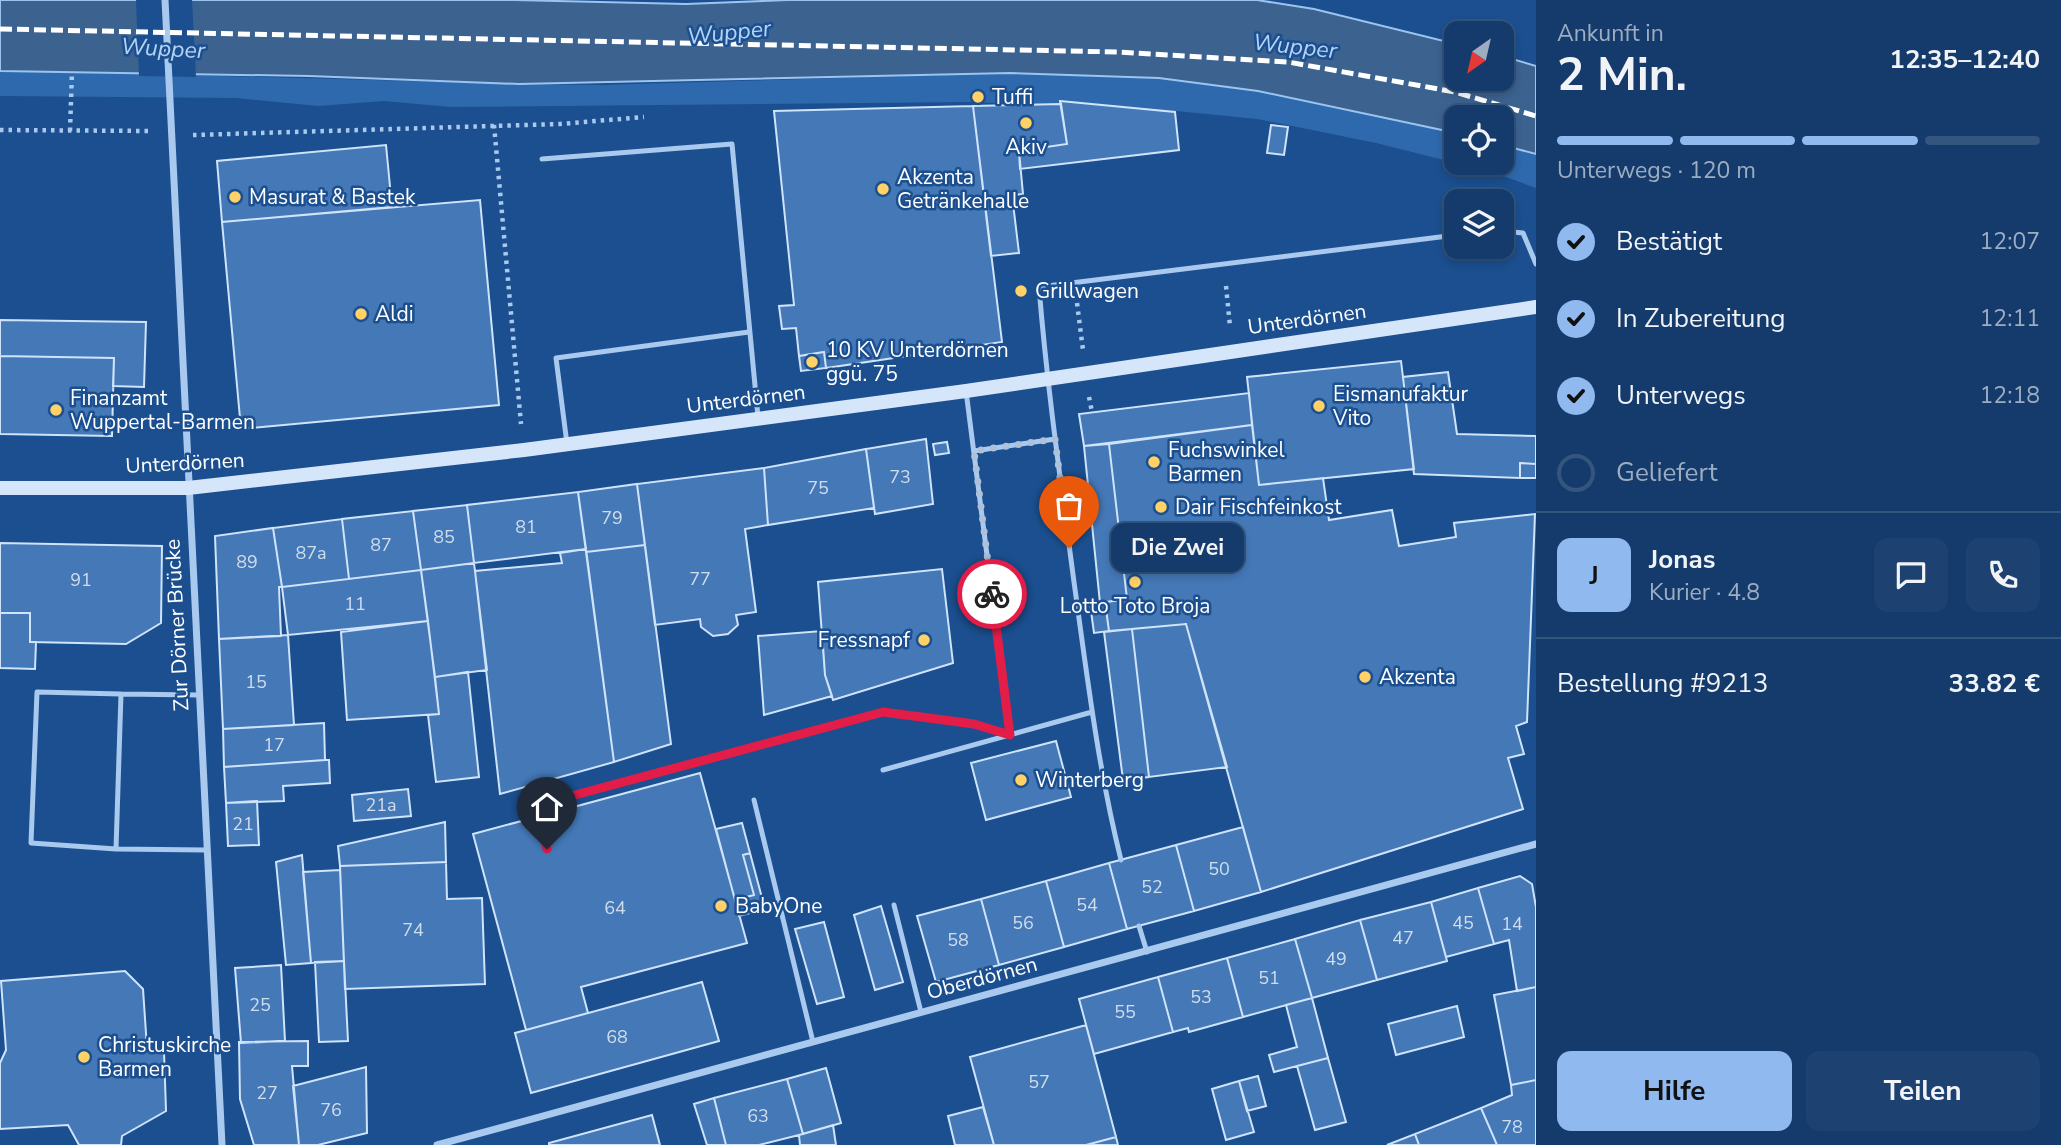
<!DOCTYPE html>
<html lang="de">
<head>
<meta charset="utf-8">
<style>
  :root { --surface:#143b6b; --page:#1d4271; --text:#f1f3f6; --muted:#9dadc1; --line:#33557e; --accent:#90b9f0 }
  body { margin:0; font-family:"Nunito Sans",sans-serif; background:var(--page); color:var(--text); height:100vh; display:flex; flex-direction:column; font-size:26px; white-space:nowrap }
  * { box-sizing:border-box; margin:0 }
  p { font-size:23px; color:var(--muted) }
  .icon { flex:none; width:38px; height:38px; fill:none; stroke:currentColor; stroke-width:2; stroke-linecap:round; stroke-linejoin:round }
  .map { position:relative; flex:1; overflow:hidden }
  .side { display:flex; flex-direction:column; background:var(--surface); width:525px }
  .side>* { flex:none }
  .needle { width:46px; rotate:214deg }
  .controls { position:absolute; left:1444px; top:21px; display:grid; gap:14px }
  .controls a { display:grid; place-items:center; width:70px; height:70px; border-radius:14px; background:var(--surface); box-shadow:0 4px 10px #0003,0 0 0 2px var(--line); font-size:35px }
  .pin { position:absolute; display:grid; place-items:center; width:60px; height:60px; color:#fff; margin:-72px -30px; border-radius:50% 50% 50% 0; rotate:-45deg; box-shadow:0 0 7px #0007 }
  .pin .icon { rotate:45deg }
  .courier { position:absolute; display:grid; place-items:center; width:70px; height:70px; margin:-35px; border:5px solid #e11d48; border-radius:50%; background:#fff; color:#222; box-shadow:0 2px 9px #0007 }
  .bubble { position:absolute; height:49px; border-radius:14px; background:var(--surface); box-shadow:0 4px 10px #0003,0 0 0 2px var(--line); font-size:23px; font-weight:700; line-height:49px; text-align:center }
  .headline em { font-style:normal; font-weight:700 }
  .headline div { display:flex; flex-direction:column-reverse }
  .headline { display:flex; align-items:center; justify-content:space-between; height:119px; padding:0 21px }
  h1 { font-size:46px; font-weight:700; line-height:52px }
  .bar { display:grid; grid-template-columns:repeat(4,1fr); gap:10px 7px; align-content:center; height:84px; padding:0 21px }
  .bar i { height:9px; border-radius:5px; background:var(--line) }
  .bar .current { background:var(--accent) }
  .bar p { grid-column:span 4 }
  .line { display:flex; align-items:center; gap:18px; padding:0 21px; border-top:2px solid var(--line) }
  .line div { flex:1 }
  .round { display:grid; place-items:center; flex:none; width:74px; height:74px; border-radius:14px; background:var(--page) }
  ol { padding:0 21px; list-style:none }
  li { display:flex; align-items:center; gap:21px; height:77px }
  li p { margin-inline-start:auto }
  li .icon { padding:7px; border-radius:50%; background:var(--accent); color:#111; stroke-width:4 }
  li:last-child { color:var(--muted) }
  li i { width:38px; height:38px; border:4px solid var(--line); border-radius:50% }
  .action { display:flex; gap:14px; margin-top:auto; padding:14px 21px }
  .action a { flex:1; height:80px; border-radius:14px; background:var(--accent); color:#111; font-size:28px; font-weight:700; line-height:80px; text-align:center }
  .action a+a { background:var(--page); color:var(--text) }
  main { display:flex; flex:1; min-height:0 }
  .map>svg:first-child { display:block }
</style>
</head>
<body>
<main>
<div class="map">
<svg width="1536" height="1145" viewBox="0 0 1536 1145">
  <rect width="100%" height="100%" fill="#1b4f8f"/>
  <path fill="#2e69ad" d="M0,70l518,14 84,1 408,-12 149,5 99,13 198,42v30h46v-18l34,9v34l-44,-16 -116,-29 -119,-24 -81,-8 -204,-9 -521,5 -67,-6 -66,5 -82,-8 -236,-2z"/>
  <path fill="#3c6290" stroke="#9cc4f0" stroke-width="2" d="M0,0h514l172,4 102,-4h469l57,9 142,35v35h46v-23l34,10v88l-34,-9v-28h-46v16l-198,-42 -99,-13 -149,-5 -491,11 -210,-8 -309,-5z"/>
  <path fill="#1b4f8f" d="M136,0h56l4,77 -57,-1z"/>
  <path fill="#4478b7" stroke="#cfe3fa" stroke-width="2" d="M1060,101l115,11 4,38 -159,19 -1,-18 48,-7z
    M1061,104l6,40 -48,7 4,43 -11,1 7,58 -28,3 -18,-150z
    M973,106l29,236 -176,26 -2,-16 -25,4 -3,-28 -14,1 -3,-23 15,-1 -20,-194z
    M1271,125l17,2 -4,28 -17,-2z
    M386,145l6,62 -170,15 -5,-61z
    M480,200l19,205 -258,24 -19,-207z
    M0,320l146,2 -2,65 -31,-1 1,-28 -114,-2z
    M824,352l2,16 -25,3 -2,-15z
    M0,356l114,2 -2,78 -112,-2z
    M1401,361l13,108 -155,16 -12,-108z
    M1448,372l9,62 79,2v28l-16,-1v15l-106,-4 -11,-97z
    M1249,393l3,32 -168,21 -5,-32z
    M1252,425l7,60 64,-7 6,42 63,-10 7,36 57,-9 -2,-14 81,-9 -8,208 -11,4 8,28 -16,4 15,51 -262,83 -75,-268 -77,7 -4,-29 22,-3 -18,-155z
    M926,439l7,65 -58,10 -9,-65z
    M947,442l2,11 -14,2 -2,-11z
    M1109,444l18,155 -27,4 -16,-157z
    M866,449l8,59 -106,17 -4,-57z
    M1520,463l16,1v14h-16z
    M764,468l4,57 -23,4 11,83 -20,3 2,10 -10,9 -15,2 -12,-9 -1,-8 -45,6 -18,-141z
    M637,484l8,61 -59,7 -8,-60z
    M578,492l8,57 -112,14 -7,-58z
    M467,505l7,58 -53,7 -8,-59z
    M413,511l8,59 -72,9 -7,-60z
    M342,519l7,60 -67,8 -9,-59z
    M273,528l9,59h-3l2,49 -62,3 -4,-103z
    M0,543l162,3 -1,77 -35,21 -96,-2v-29h-30z
    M645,545l26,199 -57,18 -28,-210z
    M586,549l28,213 -114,32 -25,-223 87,-8 -2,-10z
    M474,563l13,107 -52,7 -14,-107z
    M942,569l11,94 -120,37 -8,-25 -7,-93z
    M421,570l7,51 -140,14 -6,-48z
    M1105,602l4,29 -15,2 -4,-29z
    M0,613h30v29h6l-1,27 -35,-1z
    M428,621l11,93 -92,6 -6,-88z
    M1186,624l41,143 -78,10 -17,-148z
    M1132,629l17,148 -26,3 -19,-148z
    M822,631l3,44 7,21 -68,19 -6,-79z
    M288,635l6,90 -71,4 -4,-90z
    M468,672l11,105 -43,5 -8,-67 11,-1 -4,-37z
    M324,723l1,37 -101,7 -1,-38z
    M1056,741l15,56 -85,23 -15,-57z
    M325,760h4l1,23 -47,3 1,15 -58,2 -2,-36z
    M700,773l47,170 -166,44 7,26 -62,17 -53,-196z
    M408,789l3,27 -57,5 -2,-26z
    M257,801l2,44 -31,1 -2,-43z
    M445,822l1,40 -106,4 -2,-20z
    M742,823l8,30 -7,2 11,40 -19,5 -19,-71z
    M1243,827l18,65 -67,19 -18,-66z
    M1176,845l18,66 -67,18 -18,-66z
    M750,853l15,56 -26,7 -4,-16 19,-5 -11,-40z
    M302,855l9,108 -25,2 -10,-103z
    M446,862l1,37 35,-1 3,86 -140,5 -5,-123z
    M1109,863l18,66 -63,18 -18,-66z
    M340,870l4,91 -33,2 -8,-91z
    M1520,876l12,8 4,23v80l-19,4 -8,-51 -15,4 -16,-56z
    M1046,881l18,66 -65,18 -18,-66z
    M1478,888l16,56 -48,13 -15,-55z
    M981,899l18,66 -63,17 -19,-66z
    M1431,902l16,59 -70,19 -17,-60z
    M881,906l22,76 -28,8 -21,-75z
    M1360,920l17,60 -65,18 -17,-59z
    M824,922l20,75 -27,7 -22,-75z
    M1295,939l17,59 -69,19 -16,-59z
    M1227,958l16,59 -54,15 -1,-4 -15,4 -15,-55z
    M344,961l4,80 -29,1 -4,-80z
    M281,965l4,76 -44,2 -6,-75z
    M125,971l18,18 4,59 17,3 2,60 -44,25 -1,9h-42l-11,-20 -68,4v-66l6,-13 -5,-69z
    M1158,977l15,55 -79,22 -15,-55z
    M702,982l17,59 -188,52 -16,-60z
    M1536,987v93l-25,5 -17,-90z
    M1312,998l16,60 -54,14 -5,-17 28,-8 -11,-42z
    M1457,1006l7,31 -68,18 -8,-31z
    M1086,1025l30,112 -30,8h-92l-24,-88z
    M308,1041v25h-16l7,79h-45l-14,-46 -1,-57z
    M1328,1058l18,64 -31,8 -18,-64z
    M366,1067l1,66 -49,12h-19l-6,-59z
    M826,1068l15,55 -38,11 -16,-55z
    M1258,1076l8,30 -19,5 -8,-30z
    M787,1079l16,55 -44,11h-33l-12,-47z
    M1536,1080v65h-39l-16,-37 31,-13 -1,-10z
    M1239,1081l15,51 -28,8 -14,-51z
    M714,1098l12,47h-19l-13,-41z
    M983,1107l11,38h-39l-7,-29z
    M1481,1108l16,37h-78l-4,-11z
    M652,1115l8,30h-111v-2z
    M833,1125l3,20h-36l-1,-10z
    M1415,1134l4,11h-32z
    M1116,1137l2,8h-32z"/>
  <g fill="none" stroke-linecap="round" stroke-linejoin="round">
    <path stroke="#a9c9ee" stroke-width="4.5" stroke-dasharray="3.5 5" stroke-linecap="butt" d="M494,125l27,299
      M0,130l150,1
      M70,131l2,-59
      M193,135l367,-11 84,-7
      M1226,286l4,40
      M1077,303l6,47
      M1089,397l3,15"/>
    <path stroke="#a9c9ee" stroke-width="5" d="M542,159l190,-15 26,273
      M1502,231l21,2 13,31
      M966,391l44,344
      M567,444l-11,-86 193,-26
      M974,451l81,-12
      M199,695l-78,-1 -5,155 90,1
      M883,770l209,-58
      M754,800l59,242
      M116,849l-85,-6 6,-151 84,2
      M547,849l-9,-44 345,-93 91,12 36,11
      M1121,860c-23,-92 -34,-185 -47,-278 -13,-98 -27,-196 -35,-295l417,-52
      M894,905l27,107
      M1139,926l8,26"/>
    <path stroke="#a9c9ee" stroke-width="7" d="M165,0l57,1145
      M437,1145l1099,-301"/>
    <path stroke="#d6e6fa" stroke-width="14" d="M0,488h188l336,-38 442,-59 570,-84"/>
    <path stroke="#fff" stroke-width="5" stroke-dasharray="12 5" stroke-linecap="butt" d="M0,29l1118,23 170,10 167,30 81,24"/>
  </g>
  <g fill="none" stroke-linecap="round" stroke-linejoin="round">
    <path stroke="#afc1d8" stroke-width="7" stroke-dasharray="0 12.6" d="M992,594l-18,-143 81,-12 14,109"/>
    <path stroke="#e11d48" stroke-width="9" d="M547,849l-9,-44 345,-93 91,12 36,11 -18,-141"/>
  </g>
  <g fill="#ffd166" stroke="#1b4f8f" stroke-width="2.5">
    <circle cx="978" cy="97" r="7"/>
    <circle cx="1026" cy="123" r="7"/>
    <circle cx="883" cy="189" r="7"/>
    <circle cx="235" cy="197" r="7"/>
    <circle cx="1021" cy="291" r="7"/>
    <circle cx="361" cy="314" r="7"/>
    <circle cx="812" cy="362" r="7"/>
    <circle cx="1319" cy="406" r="7"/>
    <circle cx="56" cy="410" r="7"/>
    <circle cx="1154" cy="462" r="7"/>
    <circle cx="1161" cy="507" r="7"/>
    <circle cx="1135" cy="582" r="7"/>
    <circle cx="924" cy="640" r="7"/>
    <circle cx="1365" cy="677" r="7"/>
    <circle cx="1021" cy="780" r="7"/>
    <circle cx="721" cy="906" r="7"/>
    <circle cx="84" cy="1057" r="7"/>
  </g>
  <g text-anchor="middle" stroke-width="5" stroke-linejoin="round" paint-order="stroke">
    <g font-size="18" fill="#d0dded">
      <text x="900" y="483">73</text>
      <text x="818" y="494">75</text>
      <text x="612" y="524">79</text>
      <text x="526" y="533">81</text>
      <text x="444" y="543">85</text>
      <text x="381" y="551">87</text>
      <text x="311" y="559">87a</text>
      <text x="247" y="568">89</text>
      <text x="700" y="585">77</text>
      <text x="81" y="586">91</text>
      <text x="355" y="610">11</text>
      <text x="256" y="688">15</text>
      <text x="274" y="751">17</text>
      <text x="381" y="811">21a</text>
      <text x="243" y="830">21</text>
      <text x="1219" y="875">50</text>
      <text x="1152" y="893">52</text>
      <text x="1087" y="911">54</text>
      <text x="615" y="914">64</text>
      <text x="1023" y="929">56</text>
      <text x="1463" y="929">45</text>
      <text x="1512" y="930">14</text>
      <text x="413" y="936">74</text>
      <text x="1403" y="944">47</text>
      <text x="958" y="946">58</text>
      <text x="1336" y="965">49</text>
      <text x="1269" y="984">51</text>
      <text x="1201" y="1003">53</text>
      <text x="260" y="1011">25</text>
      <text x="1125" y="1018">55</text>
      <text x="617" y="1043">68</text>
      <text x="1039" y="1088">57</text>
      <text x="267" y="1099">27</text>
      <text x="331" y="1116">76</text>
      <text x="758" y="1122">63</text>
      <text x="1512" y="1133">78</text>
    </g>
    <g font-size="21" fill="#fff" stroke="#1b4f8f" text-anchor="start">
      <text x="992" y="104">Tuffi</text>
      <text x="1026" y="154" text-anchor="middle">Akiv</text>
      <text x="897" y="184">Akzenta<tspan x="897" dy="24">Getränkehalle</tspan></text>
      <text x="249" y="204">Masurat &amp; Bastek</text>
      <text x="1035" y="298">Grillwagen</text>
      <text x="375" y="321">Aldi</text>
      <text x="826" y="357">10 KV Unterdörnen<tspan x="826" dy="24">ggü. 75</tspan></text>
      <text x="1333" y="401">Eismanufaktur<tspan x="1333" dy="24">Vito</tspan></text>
      <text x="70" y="405">Finanzamt<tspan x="70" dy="24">Wuppertal-Barmen</tspan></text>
      <text x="1168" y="457">Fuchswinkel<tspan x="1168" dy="24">Barmen</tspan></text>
      <text x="1175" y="514">Dair Fischfeinkost</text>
      <text x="1135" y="613" text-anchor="middle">Lotto Toto Broja</text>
      <text x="910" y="647" text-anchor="end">Fressnapf</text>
      <text x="1379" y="684">Akzenta</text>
      <text x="1035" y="787">Winterberg</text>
      <text x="735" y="913">BabyOne</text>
      <text x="98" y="1052">Christuskirche<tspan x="98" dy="24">Barmen</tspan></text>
    </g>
    <g font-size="21" fill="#fff" stroke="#1b4f8f">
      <text transform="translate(1307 319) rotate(-8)" y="7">Unterdörnen</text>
      <text transform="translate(746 399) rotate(-7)" y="7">Unterdörnen</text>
      <text transform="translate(185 463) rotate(-3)" y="7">Unterdörnen</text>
      <text transform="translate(177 625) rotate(-93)" y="7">Zur Dörner Brücke</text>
      <text transform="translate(982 978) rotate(-15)" y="7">Oberdörnen</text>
    </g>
    <g font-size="23" font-style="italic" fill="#b5d3f5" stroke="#1b4f8f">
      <text transform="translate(729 32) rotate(-6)" y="8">Wupper</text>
      <text transform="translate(1295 46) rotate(6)" y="8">Wupper</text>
      <text transform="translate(163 48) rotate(3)" y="8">Wupper</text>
    </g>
  </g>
</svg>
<div class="controls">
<a><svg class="needle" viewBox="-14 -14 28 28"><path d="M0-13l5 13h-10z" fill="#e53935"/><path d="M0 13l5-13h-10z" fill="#9dadc1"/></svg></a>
<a><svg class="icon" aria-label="locate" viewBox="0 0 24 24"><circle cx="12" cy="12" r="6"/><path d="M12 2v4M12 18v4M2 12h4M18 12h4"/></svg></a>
<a><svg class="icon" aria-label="layers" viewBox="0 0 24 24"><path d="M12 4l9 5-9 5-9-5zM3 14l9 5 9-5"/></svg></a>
</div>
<div class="pin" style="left:1069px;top:548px;background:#ea580c"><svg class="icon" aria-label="bag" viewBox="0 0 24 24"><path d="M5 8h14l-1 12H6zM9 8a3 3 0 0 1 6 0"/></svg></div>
<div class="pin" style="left:547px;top:849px;background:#1f2937"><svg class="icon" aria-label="home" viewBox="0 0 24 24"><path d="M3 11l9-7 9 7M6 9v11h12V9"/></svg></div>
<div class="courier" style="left:992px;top:594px"><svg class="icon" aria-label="bike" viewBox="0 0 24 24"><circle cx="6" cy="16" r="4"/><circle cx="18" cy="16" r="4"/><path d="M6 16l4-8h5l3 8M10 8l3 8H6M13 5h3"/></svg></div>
<div class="bubble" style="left:1111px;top:523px;width:133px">Die Zwei</div>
</div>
<section class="side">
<div class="headline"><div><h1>2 Min.</h1><p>Ankunft in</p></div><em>12:35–12:40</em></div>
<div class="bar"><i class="current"></i><i class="current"></i><i class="current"></i><i></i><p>Unterwegs · 120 m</p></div>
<ol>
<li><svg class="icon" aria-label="check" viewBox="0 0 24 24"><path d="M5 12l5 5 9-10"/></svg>Bestätigt<p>12:07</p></li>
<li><svg class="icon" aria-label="check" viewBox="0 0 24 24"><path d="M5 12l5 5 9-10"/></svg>In Zubereitung<p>12:11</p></li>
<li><svg class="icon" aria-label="check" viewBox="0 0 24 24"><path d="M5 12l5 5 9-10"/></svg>Unterwegs<p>12:18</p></li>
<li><i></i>Geliefert</li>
</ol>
<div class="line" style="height:126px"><b class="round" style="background:var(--accent);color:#111">J</b><div><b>Jonas</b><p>Kurier · 4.8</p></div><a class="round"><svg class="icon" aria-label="chat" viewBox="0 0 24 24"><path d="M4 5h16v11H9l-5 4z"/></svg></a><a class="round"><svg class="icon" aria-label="phone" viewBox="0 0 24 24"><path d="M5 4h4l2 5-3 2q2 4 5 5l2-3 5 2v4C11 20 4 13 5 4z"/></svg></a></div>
<div class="line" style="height:91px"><div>Bestellung #9213</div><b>33.82 €</b></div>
<div class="action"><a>Hilfe</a><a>Teilen</a></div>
</section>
</main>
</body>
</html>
